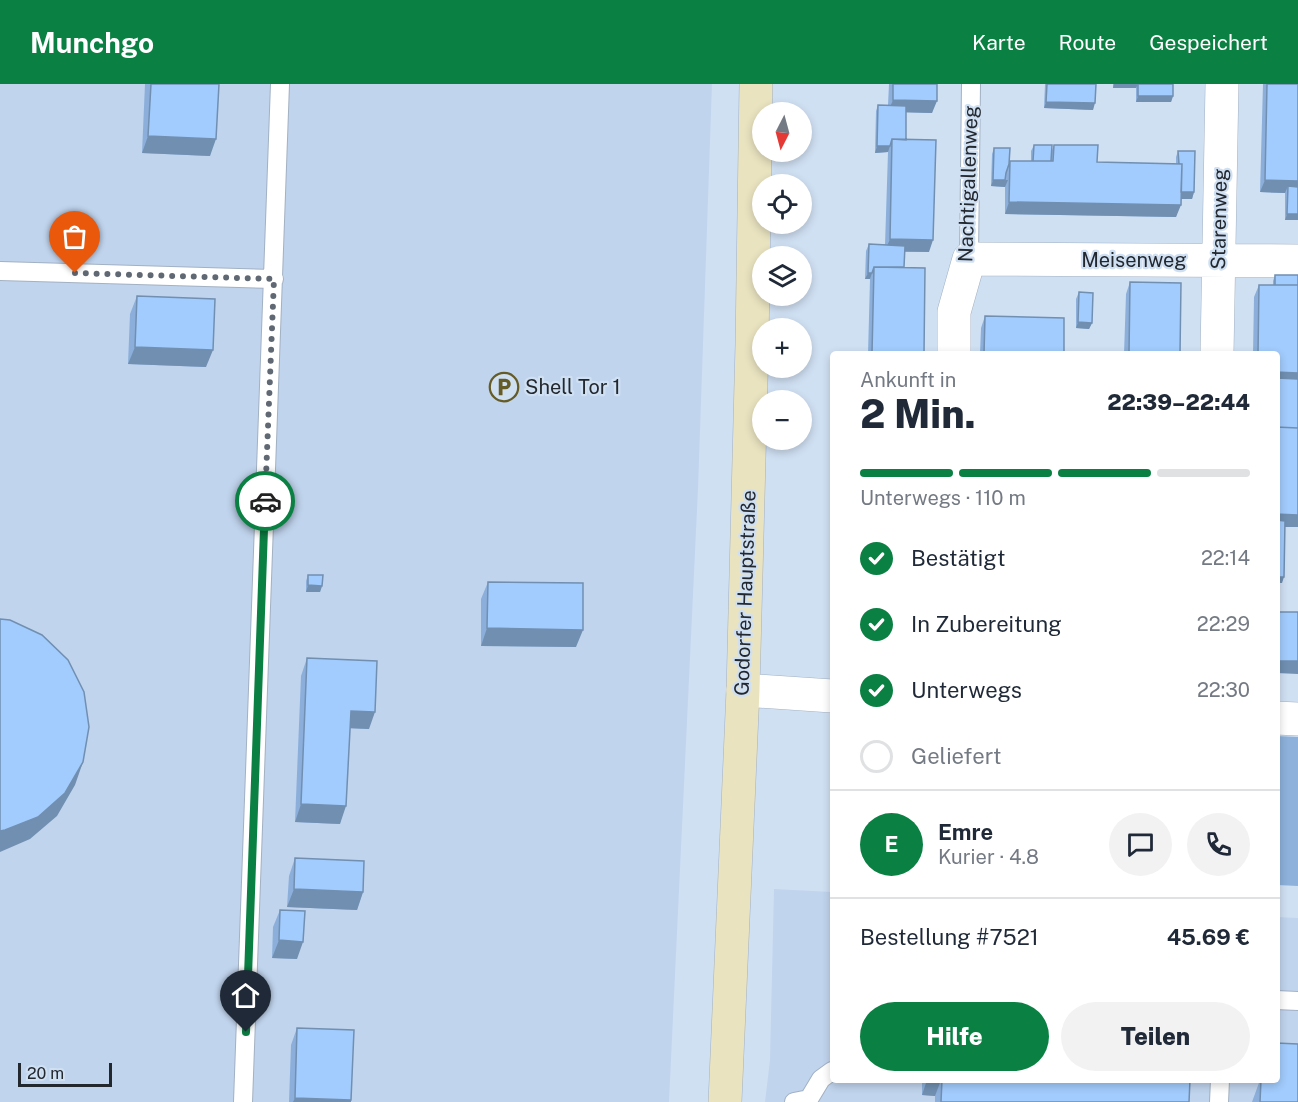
<!DOCTYPE html>
<html lang="de">
<head>
<meta charset="utf-8">
<style>
  :root { --surface:#fff; --page:#f2f2f3; --text:#1f2937; --muted:#747a83; --line:#e0e1e3; --accent:#0b8043 }
  body { margin:0; font-family:"Public Sans",sans-serif; background:var(--page); color:var(--text); height:100vh; display:flex; flex-direction:column; font-size:22px; white-space:nowrap }
  * { box-sizing:border-box; margin:0 }
  p { font-size:20px; color:var(--muted) }
  .icon { flex:none; width:33px; height:33px; fill:none; stroke:currentColor; stroke-width:2; stroke-linecap:round; stroke-linejoin:round }
  .map { position:relative; flex:1; overflow:hidden }
  .sheet { position:absolute; left:830px; top:267px; width:450px; height:732px; display:flex; flex-direction:column; background:var(--surface); border-radius:6px; box-shadow:0 3px 9px #0003 }
  .sheet>* { flex:none }
  .needle { width:39px; rotate:186deg }
  .controls { position:absolute; left:752px; top:18px; display:grid; gap:12px }
  .controls a { display:grid; place-items:center; width:60px; height:60px; border-radius:50%; background:var(--surface); box-shadow:0 3px 9px #0003; font-size:30px }
  .scale { position:absolute; left:18px; bottom:15px; width:94px; box-sizing:border-box; padding-left:6px; border:3px solid #23282f; border-top:0; font-size:16px; line-height:21px; white-space:nowrap; color:#23282f; -webkit-text-stroke:4px #d0e0f3; paint-order:stroke }
  .pin { position:absolute; display:grid; place-items:center; width:51px; height:51px; color:#fff; margin:-62px -26px; border-radius:50% 50% 50% 0; rotate:-45deg; box-shadow:0 0 6px #0007 }
  .pin .icon { rotate:45deg }
  .courier { position:absolute; display:grid; place-items:center; width:60px; height:60px; margin:-30px; border:4px solid #0b8043; border-radius:50%; background:#fff; color:#222; box-shadow:0 2px 8px #0007 }
  .overview em { font-style:normal; font-weight:800 }
  .overview div { display:flex; flex-direction:column-reverse }
  .overview { display:flex; align-items:center; justify-content:space-between; height:102px; padding:0 30px }
  h1 { font-size:39px; font-weight:800; line-height:45px }
  .bar { display:grid; grid-template-columns:repeat(4,1fr); gap:9px 6px; align-content:center; height:72px; padding:0 30px }
  .bar i { height:8px; border-radius:4px; background:var(--line) }
  .bar .current { background:var(--accent) }
  .bar p { grid-column:span 4 }
  .line { display:flex; align-items:center; gap:15px; padding:0 30px; border-top:2px solid var(--line) }
  .line div { flex:1 }
  .round { display:grid; place-items:center; flex:none; width:63px; height:63px; border-radius:32px; background:var(--page) }
  ol { padding:0 30px; list-style:none }
  li { display:flex; align-items:center; gap:18px; height:66px }
  li p { margin-inline-start:auto }
  li .icon { padding:6px; border-radius:50%; background:var(--accent); color:#fff; stroke-width:4 }
  li:last-child { color:var(--muted) }
  li i { width:33px; height:33px; border:3px solid var(--line); border-radius:50% }
  .primary-button { display:flex; gap:12px; margin-top:auto; padding:12px 30px }
  .primary-button a { flex:1; height:69px; border-radius:36px; background:var(--accent); color:#fff; font-size:24px; font-weight:800; line-height:69px; text-align:center }
  .primary-button a+a { background:var(--page); color:var(--text) }
  header { display:flex; align-items:center; gap:36px; box-sizing:border-box; height:84px; padding:0 30px; background:var(--accent); color:#fff }
  header strong { font-size:28px }
  nav { display:flex; gap:33px; margin-inline-start:auto; font-size:21px }
  .map>svg:first-child { display:block }
</style>
</head>
<body>
<header>
<strong>Munchgo</strong>
<nav><a>Karte</a><a>Route</a><a>Gespeichert</a></nav>
</header>
<div class="map">
<svg width="1298" height="1018" viewBox="0 0 1298 1018">
  <rect width="100%" height="100%" fill="#d0e0f3"/>
  <path fill="#c0d4ed" d="M0,0h712l-14,405 -29,613h-669z
    M774,805l58,3v188h444l1,-163 21,1v184h-533l5,-42z"/>
  <path fill="#8db1db" d="M1276,652l22,1v149l-21,-1z"/>
  <g fill="none" stroke-linecap="round" stroke-linejoin="round">
    <g stroke="#a2b1c3" stroke-width="20">
      <path id="service" d="M969,175l2,-175
        M0,187l274,8
        M1276,916l22,1
        M243,1018l37,-1018
        M794,1018l15,-3 12,-20 11,-8
        M1219,1018l1,-22"/>
    </g>
    <g stroke="#a2b1c3" stroke-width="34">
      <path id="minor" d="M954,270v-42l15,-53 329,2
        M1217,270l5,-270
        M743,606l89,6
        M1276,634l22,1"/>
    </g>
    <g stroke="#a2b1c3" stroke-width="34">
      <path id="secondary" d="M725,1018l18,-412 9,-346 4,-260"/>
    </g>
    <use href="#service" stroke="#fff" stroke-width="18"/>
    <use href="#minor" stroke="#fff" stroke-width="33"/>
    <use href="#secondary" stroke="#e9e3c0" stroke-width="33"/>
  </g>
  <path fill="#8bafda" d="M145,0h74l-9,72 -68,-3z
    M889,0h48l-5,29 -26,-1v28l23,112h-24l-1,15 20,87h-56l2,-75h-5l1,-28 3,-7 16,1 3,-93 -13,1 1,-42 2,-6h10z
    M1045,0h51l-3,26 -49,-2z
    M1113,0h60v12l-2,6h-35v-14h-23z
    M1263,0h35v136h-13v-27l-25,-1z
    M1034,61l18,5 2,-5 43,17 79,2v-7l2,-6 16,41 -2,7h-11l-5,18 -171,-3v-27l-14,-1 1,-32 2,-6 15,16 1,-3h21v-10z
    M1275,191h23v252h-13l-3,56h-6v-229h-23l1,-57 5,-12h14v-4z
    M1130,198l50,72h-56l2,-60z
    M1079,208l13,31 -3,6 -13,-1v-29z
    M137,212l69,71 -78,-3 2,-50z
    M985,232l79,38h-84l1,-26z
    M308,491l14,11 -2,6h-14v-11z
    M488,498l88,65 -95,-1v-47z
    M307,574l62,71 -19,-1 -10,96 -45,-2 6,-146z
    M295,774l68,34 -6,18 -70,-3 2,-31z
    M280,826l17,49 -25,-1 1,-31z
    M297,944l54,74h-62l2,-57z
    M922,996h268l-1,22h-254v-6l-13,-1z
    M1260,996h16l22,22h-46z"/>
  <path fill="#718fb1" d="M1114,0h24l-2,4h-23z
    M1138,12h35l-2,6h-35z
    M893,16l44,1 -5,12 -44,-1z
    M1046,18l49,1 -2,7 -49,-2z
    M148,52l68,3 -6,17 -68,-3z
    M877,62h13l-2,6 -13,1z
    M993,96h15l-3,7 -14,-1z
    M1265,96l33,1v12l-10,-7 -3,7 -25,-1z
    M1179,108h15l-2,7h-15z
    M1009,118l172,3 -5,12 -171,-3z
    M1287,130h11v6h-13z
    M890,155l43,1 -4,12 -44,-1z
    M868,189h4l-2,6h-5z
    M1078,238l14,1 -3,6 -13,-1z
    M135,263l78,3 -7,17 -78,-3z
    M1276,288l22,1v12l-22,-1z
    M1276,430l22,1v12h-22z
    M1276,493h8l-2,6h-6z
    M308,501l14,1 -2,6h-14z
    M487,544l96,2 -7,17 -95,-1z
    M1276,577h22v13l-22,-1z
    M351,627l24,1 -6,17 -25,-1z
    M83,678l-8,23 -18,31 -27,23 -30,13v-21z
    M301,720l45,2 -6,18 -45,-2z
    M294,805l69,3 -6,18 -70,-3z
    M279,856l24,2 -6,17 -25,-1z
    M927,996h14l-6,16 -13,-1z
    M295,1014l56,2v2h-58z"/>
  <path fill="#a2ccfd" stroke="#718fb1" stroke-width="1.5" d="M151,0h68l-3,55 -68,-3z
    M893,0h44v17l-44,-1z
    M1047,0h49l-1,19 -49,-1z
    M1138,0h35v12h-35z
    M1267,0h31v97l-33,-1z
    M878,21l28,1v34l-14,-1 -2,7h-13z
    M892,55l44,1 -3,100 -43,-1z
    M1034,61h18l-1,16h-18z
    M1054,61h44l-1,17 85,2 -1,41 -172,-3 1,-41h43z
    M994,64h16l-1,16 -3,9 -1,7h-12z
    M1178,67h17l-1,41h-13l1,-28h-3z
    M1288,102l10,1v27h-11z
    M869,160l36,2 -1,21h-30l-2,6h-4z
    M874,183l51,1 -1,86 -52,-1z
    M1275,191h23v10h-23z
    M1130,198l51,1 -1,71h-51z
    M1259,201h39v88l-22,-1v-18h-18z
    M1079,208l14,1 -1,30 -14,-1z
    M137,212l78,3 -2,51 -78,-3z
    M985,232l79,2v36h-80z
    M1276,294l22,1v49l-22,-1z
    M1276,343l22,1v87l-22,-1z
    M1276,436l9,1 -1,56h-8z
    M308,491h15l-1,11 -14,-1z
    M488,498l95,1v47l-96,-2z
    M1276,528h22v49h-22z
    M0,535l10,1 32,15 26,25 16,32 5,35 -6,35 -18,31 -27,24 -33,13 -5,1z
    M307,574l70,3 -2,51 -24,-1 -5,95 -45,-2z
    M295,774l69,3 -1,31 -69,-3z
    M280,826l25,1 -2,31 -24,-2z
    M297,944l57,2 -3,70 -56,-2z
    M1276,959l22,1v58h-38l1,-22h15z
    M942,996h248l-1,22h-248z"/>
  <g fill="none" stroke-linecap="round" stroke-linejoin="round">
    <path stroke="#606874" stroke-width="6" stroke-dasharray="0 10.8" d="M75,189l199,6 -9,222"/>
    <path stroke="#0b8043" stroke-width="8" d="M246,948l19,-531"/>
  </g>
  <defs>
    <g id="parking-ring" transform="scale(1.5)"><circle r="9.5" fill="#d0e0f3" stroke="#655b27" stroke-width="1.5"/><path d="M-3.5-5.5H1a3.5 3.5 0 0 1 0 7H-1V5.5H-3.5ZM-1-3.4V-.6H.8a1.4 1.4 0 0 0 0-2.8Z" fill="#655b27"/></g>
  </defs>
  <g fill-rule="evenodd">
    <use href="#parking-ring" x="504" y="303"/>
  </g>
  <g text-anchor="middle" stroke-width="4.5" stroke-linejoin="round" paint-order="stroke">
    <g font-size="20" fill="#23282f" stroke="#d0e0f3">
      <text transform="translate(968 100) rotate(-88)" y="7">Nachtigallenweg</text>
      <text transform="translate(1219 135) rotate(-89)" y="7">Starenweg</text>
      <text x="1134" y="183">Meisenweg</text>
      <text transform="translate(745 509) rotate(-88)" y="7">Godorfer Hauptstraße</text>
    </g>
    <g font-size="20" fill="#23282f" stroke="#d0e0f3" text-anchor="start">
      <text x="525" y="310">Shell Tor 1</text>
    </g>
  </g>
</svg>
<div class="controls">
<a><svg class="needle" viewBox="-14 -14 28 28"><path d="M0-13l5 13h-10z" fill="#e53935"/><path d="M0 13l5-13h-10z" fill="#747a83"/></svg></a>
<a><svg class="icon" aria-label="locate" viewBox="0 0 24 24"><circle cx="12" cy="12" r="6"/><path d="M12 2v4M12 18v4M2 12h4M18 12h4"/></svg></a>
<a><svg class="icon" aria-label="layers" viewBox="0 0 24 24"><path d="M12 4l9 5-9 5-9-5zM3 14l9 5 9-5"/></svg></a>
<a>+</a>
<a>−</a>
</div>
<div class="scale">20 m</div>
<div class="pin" style="left:75px;top:189px;background:#ea580c"><svg class="icon" aria-label="bag" viewBox="0 0 24 24"><path d="M5 8h14l-1 12H6zM9 8a3 3 0 0 1 6 0"/></svg></div>
<div class="pin" style="left:246px;top:948px;background:#1f2937"><svg class="icon" aria-label="home" viewBox="0 0 24 24"><path d="M3 11l9-7 9 7M6 9v11h12V9"/></svg></div>
<div class="courier" style="left:265px;top:417px"><svg class="icon" aria-label="car" viewBox="0 0 24 24"><path d="M5 17H2v-5l4-1 3-4h7l3 4 3 1v5h-3M9 17h6M6 11h13"/><circle cx="7" cy="17" r="2"/><circle cx="17" cy="17" r="2"/></svg></div>
<section class="sheet">
<div class="overview"><div><h1>2 Min.</h1><p>Ankunft in</p></div><em>22:39–22:44</em></div>
<div class="bar"><i class="current"></i><i class="current"></i><i class="current"></i><i></i><p>Unterwegs · 110 m</p></div>
<ol>
<li><svg class="icon" aria-label="check" viewBox="0 0 24 24"><path d="M5 12l5 5 9-10"/></svg>Bestätigt<p>22:14</p></li>
<li><svg class="icon" aria-label="check" viewBox="0 0 24 24"><path d="M5 12l5 5 9-10"/></svg>In Zubereitung<p>22:29</p></li>
<li><svg class="icon" aria-label="check" viewBox="0 0 24 24"><path d="M5 12l5 5 9-10"/></svg>Unterwegs<p>22:30</p></li>
<li><i></i>Geliefert</li>
</ol>
<div class="line" style="height:108px"><b class="round" style="background:var(--accent);color:#fff">E</b><div><b>Emre</b><p>Kurier · 4.8</p></div><a class="round"><svg class="icon" aria-label="chat" viewBox="0 0 24 24"><path d="M4 5h16v11H9l-5 4z"/></svg></a><a class="round"><svg class="icon" aria-label="phone" viewBox="0 0 24 24"><path d="M5 4h4l2 5-3 2q2 4 5 5l2-3 5 2v4C11 20 4 13 5 4z"/></svg></a></div>
<div class="line" style="height:78px"><div>Bestellung #7521</div><b>45.69 €</b></div>
<div class="primary-button"><a>Hilfe</a><a>Teilen</a></div>
</section>
</div>
</body>
</html>
